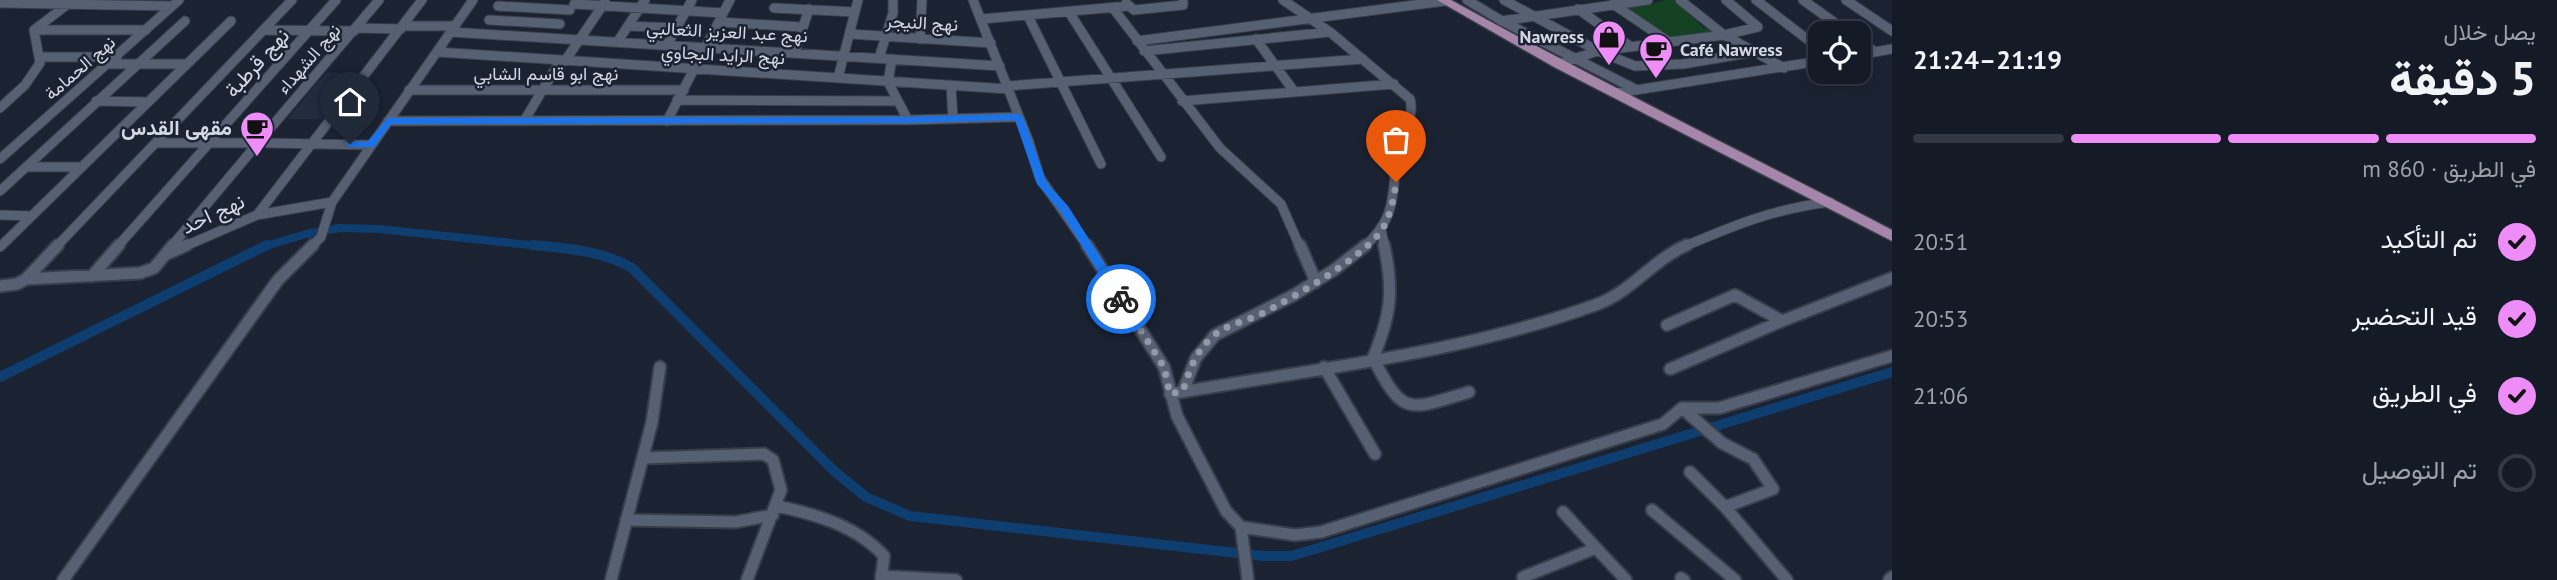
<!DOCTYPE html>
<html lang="ar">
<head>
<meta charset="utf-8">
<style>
  :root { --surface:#141a26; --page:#212732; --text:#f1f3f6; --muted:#9da1a7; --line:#333843; --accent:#ee8cf8 }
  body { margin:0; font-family:"PT Sans",Vazirmatn,sans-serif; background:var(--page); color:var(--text); direction:rtl; height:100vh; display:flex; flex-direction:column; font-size:26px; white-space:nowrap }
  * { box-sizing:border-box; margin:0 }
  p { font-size:23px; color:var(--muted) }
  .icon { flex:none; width:38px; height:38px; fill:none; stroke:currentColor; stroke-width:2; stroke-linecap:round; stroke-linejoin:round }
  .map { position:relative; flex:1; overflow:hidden; direction:ltr }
  .drawer { display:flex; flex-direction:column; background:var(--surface); width:665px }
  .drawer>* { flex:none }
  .controls { position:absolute; left:1808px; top:21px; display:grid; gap:14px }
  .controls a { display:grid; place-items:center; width:63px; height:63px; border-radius:14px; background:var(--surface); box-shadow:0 4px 10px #0003,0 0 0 2px var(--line); font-size:35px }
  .pin { position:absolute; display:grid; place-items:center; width:60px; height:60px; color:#fff; margin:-72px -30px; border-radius:50% 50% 50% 0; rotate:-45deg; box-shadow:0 0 7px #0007 }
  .pin .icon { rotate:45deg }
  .courier { position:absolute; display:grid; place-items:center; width:70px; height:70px; margin:-35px; border:5px solid #1a73e8; border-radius:50%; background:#fff; color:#222; box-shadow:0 2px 9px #0007 }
  .overview em { font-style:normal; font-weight:800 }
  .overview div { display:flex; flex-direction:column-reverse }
  .overview { display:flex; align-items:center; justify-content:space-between; height:119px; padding:0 21px }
  h1 { font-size:46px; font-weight:800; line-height:52px }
  .bar { display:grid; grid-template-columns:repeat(4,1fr); gap:10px 7px; align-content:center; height:84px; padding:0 21px }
  .bar i { height:9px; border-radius:5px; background:var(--line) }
  .bar .current { background:var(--accent) }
  .bar p { grid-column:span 4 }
  ol { padding:0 21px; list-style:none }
  li { display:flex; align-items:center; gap:21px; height:77px }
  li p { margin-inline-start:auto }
  li .icon { padding:7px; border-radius:50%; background:var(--accent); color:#111; stroke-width:4 }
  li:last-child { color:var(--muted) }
  li i { width:38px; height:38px; border:4px solid var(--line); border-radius:50% }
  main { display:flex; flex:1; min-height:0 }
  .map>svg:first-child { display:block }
</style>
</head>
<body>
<main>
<section class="drawer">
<div class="overview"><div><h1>5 دقيقة</h1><p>يصل خلال</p></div><em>21:19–21:24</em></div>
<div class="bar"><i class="current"></i><i class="current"></i><i class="current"></i><i></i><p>في الطريق · 860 m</p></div>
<ol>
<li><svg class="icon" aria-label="check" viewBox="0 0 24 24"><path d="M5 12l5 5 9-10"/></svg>تم التأكيد<p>20:51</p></li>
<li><svg class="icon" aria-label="check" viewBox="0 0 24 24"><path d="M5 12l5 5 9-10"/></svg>قيد التحضير<p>20:53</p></li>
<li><svg class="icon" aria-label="check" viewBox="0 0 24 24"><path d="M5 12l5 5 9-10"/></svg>في الطريق<p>21:06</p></li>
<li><i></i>تم التوصيل</li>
</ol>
</section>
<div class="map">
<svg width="1892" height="580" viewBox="0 0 1892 580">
  <rect width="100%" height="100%" fill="#1b2333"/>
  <path fill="#222c41" d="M326,73h34l-36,46h-37z"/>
  <path fill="#144121" d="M1665,0h13l13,11 -4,1 17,16 6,-1 7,6 -7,1 -5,-2 -34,8 -51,-34 19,-3 4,3z"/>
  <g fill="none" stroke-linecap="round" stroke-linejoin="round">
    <path stroke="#0e3d6f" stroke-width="8" d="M263,247l43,-13 34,-6 39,1 170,18"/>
    <path stroke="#0e3d6f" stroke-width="10" d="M533,245c35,4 68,5 99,23l202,203 32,26 44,19 353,40h28l24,-7 577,-177
      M0,377l267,-132"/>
    <g stroke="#373d4a" stroke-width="11">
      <path id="street-far1" d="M973,0l56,142 11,36 48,69
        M1283,0l47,32 80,67c5,19 -8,30 -11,47 -9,43 2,68 -35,101
        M1467,0l35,21 135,69
        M1504,0l94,51 37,15 48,-2 71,-12
        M1680,0l44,35 60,33
        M1756,0l64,49
        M1803,0l46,33
        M1846,0l46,31
        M0,3l172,3
        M1126,3l8,7 49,-5v-5
        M68,4l-34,26h112
        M574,4l149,9
        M1613,4l56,38
        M498,6l72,4
        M774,8l81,4
        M1113,8l107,140 61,56 19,43
        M1578,9l53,38
        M1069,12l92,145
        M1028,16l73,148
        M982,19l146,-13
        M489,20l71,4
        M1501,21l147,-21
        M719,22l83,5
        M404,26h50
        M628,26l48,2
        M357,28l44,1
        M265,30l89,1
        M451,32l549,34
        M850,34l141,9
        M920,39l2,-39
        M1256,39l37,51
        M1858,40l17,12
        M618,41l27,-41
        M1137,41l308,-40
        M667,45l25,-45
        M1144,51l186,-19
        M437,52l571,37
        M795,52l14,-43
        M1858,55l34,-6
        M40,57h77
        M879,58l14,-45v-13
        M892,59l-4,23 20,38
        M565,61l40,-59
        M108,64h78
        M1558,64l40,-13 126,-16 34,-8 -32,-27
        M838,78l20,-78
        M951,86l2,33
        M1007,86l356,-27
        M409,90h275
        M1617,93l203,-32
        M677,100l219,1
        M96,101l51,1
        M1182,101l212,-17
        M0,108l25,-23 15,-22 -6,-33
        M388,121l520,-1 111,-3
        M524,121l36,-60
        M667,121l63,-121
        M262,138l117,-138
        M156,143h93
        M267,143l103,2
        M0,159l179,-159
        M26,167h54
        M0,191l185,-170
        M0,215l32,1
        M257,215l75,-13
        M1381,230l4,17
        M0,247l231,-226
        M56,247l236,-247
        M117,247l219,-247
        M171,247l82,-98
        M183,247l74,-32 165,-215
        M311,247l10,-10 11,-35 141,-202
        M1683,247c52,-22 90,-38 147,-45"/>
    </g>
    <g stroke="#373d4a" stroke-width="15">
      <path id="street" d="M1087,245l77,122 13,49 49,95 15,16 7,53
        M1300,245l16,37
        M1384,245c10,46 7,70 -11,113 31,60 35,52 96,34
        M167,254l20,-9
        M92,276l27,-31
        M26,279l32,-34
        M0,286l17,-2 9,-5 114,-6 14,-5 19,-23
        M1667,325l68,-30 47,26 110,-43
        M1324,367l51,87
        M1670,369l112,-48
        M1183,391l13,-33 19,-23 79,-40 40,-25 32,-25
        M1170,394c143,-25 291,-40 428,-90 34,-13 56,-45 89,-59
        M1682,408l40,35 31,16 20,30 -48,18
        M643,458l121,-4 9,6 8,30 -34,90
        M1690,472l35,35 62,73
        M777,506c38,8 80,20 107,50l-3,24
        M1652,510l83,70
        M1563,512l33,36
        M626,520l110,2 37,-7
        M1241,527l54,8 26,-3 342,-108 19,-16h37l173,-52
        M881,576l75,4
        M1523,577l73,-29 30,32
        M1681,578l3,2
        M63,580l215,-300 35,-35
        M611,580l41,-158 8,-55
        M1889,580l3,-3"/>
    </g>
    <g stroke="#373d4a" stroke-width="3">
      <path id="primary" d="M1437,0h14c145,80 294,153 441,230v11l-338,-174z"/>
    </g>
    <use href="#street-far1" stroke="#566072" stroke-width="9"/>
    <use href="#street" stroke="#566072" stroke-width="11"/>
    <use href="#primary" fill="#a585aa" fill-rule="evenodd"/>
  </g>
  <path fill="#1a73e8" d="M1019,114l4,3 24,66 21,23 59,93 -2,3h-8l-57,-91 -23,-27 -22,-64 -107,3 -517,1 -17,23h-24l-5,-3 5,-3 17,1 21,-24 520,-1z"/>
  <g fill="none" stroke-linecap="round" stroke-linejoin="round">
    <path stroke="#9399a5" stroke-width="7" stroke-dasharray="0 12.6" d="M1121,299l43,68 6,27 13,-3c6,-19 11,-36 26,-51 14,-15 34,-18 52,-26 31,-16 104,-57 122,-86 8,-15 11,-30 13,-46"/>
  </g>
  <defs>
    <g id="shop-pin" transform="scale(1.75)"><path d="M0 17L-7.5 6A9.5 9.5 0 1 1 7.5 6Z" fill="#ee8cf8" stroke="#1b2333"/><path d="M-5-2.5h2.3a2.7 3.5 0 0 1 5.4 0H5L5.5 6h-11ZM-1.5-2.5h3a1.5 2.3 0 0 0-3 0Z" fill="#111"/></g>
    <g id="cafe-pin" transform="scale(1.75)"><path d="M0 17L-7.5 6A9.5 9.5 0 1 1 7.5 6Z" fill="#ee8cf8" stroke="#1b2333"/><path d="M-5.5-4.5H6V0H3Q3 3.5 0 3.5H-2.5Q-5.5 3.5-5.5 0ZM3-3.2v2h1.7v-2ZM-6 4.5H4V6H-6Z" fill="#111"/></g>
  </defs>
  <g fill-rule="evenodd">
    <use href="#shop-pin" x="1609" y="37"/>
    <use href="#cafe-pin" x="1656" y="50"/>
    <use href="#cafe-pin" x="257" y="128"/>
  </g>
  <g text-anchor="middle" stroke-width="5" stroke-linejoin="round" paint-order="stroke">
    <g font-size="18" fill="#d3d8e3" stroke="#1b2333">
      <text transform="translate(922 23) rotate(3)" y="6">نهج النيجر</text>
      <text transform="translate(727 32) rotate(3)" y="6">نهج عبد العزيز الثعالبي</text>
      <text transform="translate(723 55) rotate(3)" y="6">نهج الرايد البجاوي</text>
      <text transform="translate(309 59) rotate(-49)" y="6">نهج الشهداء</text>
      <text transform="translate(80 68) rotate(-41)" y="6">نهج الحمامة</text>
      <text x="546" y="80">نهج ابو قاسم الشابي</text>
    </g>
    <g font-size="18" font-weight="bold" fill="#d3d8e3" stroke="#1b2333" text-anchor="end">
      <text x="1584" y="43">Nawress</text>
      <text x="1680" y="56" text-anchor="start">Café Nawress</text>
    </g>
    <g font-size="21" fill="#d3d8e3" stroke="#1b2333">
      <text transform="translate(257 63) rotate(-48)" y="7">نهج قرطبة</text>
      <text transform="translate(213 214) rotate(-25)" y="7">نهج احد</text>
    </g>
    <g font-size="21" font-weight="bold" fill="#d3d8e3" stroke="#1b2333" text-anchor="end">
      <text x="232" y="135">مقهى القدس</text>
    </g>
  </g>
</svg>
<div class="controls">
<a><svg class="icon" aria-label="locate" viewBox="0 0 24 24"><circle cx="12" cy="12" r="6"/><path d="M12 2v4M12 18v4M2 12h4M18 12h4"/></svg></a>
</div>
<div class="pin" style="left:1396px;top:182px;background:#ea580c"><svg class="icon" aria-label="bag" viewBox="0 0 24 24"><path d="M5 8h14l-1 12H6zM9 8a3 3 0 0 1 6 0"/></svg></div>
<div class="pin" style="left:350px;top:144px;background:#1f2937"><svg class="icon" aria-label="home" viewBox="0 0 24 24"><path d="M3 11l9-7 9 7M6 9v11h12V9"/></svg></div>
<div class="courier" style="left:1121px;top:299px"><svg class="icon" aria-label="bike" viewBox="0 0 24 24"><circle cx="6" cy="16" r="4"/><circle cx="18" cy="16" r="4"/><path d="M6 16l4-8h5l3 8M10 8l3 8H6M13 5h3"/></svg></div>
</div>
</main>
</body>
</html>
